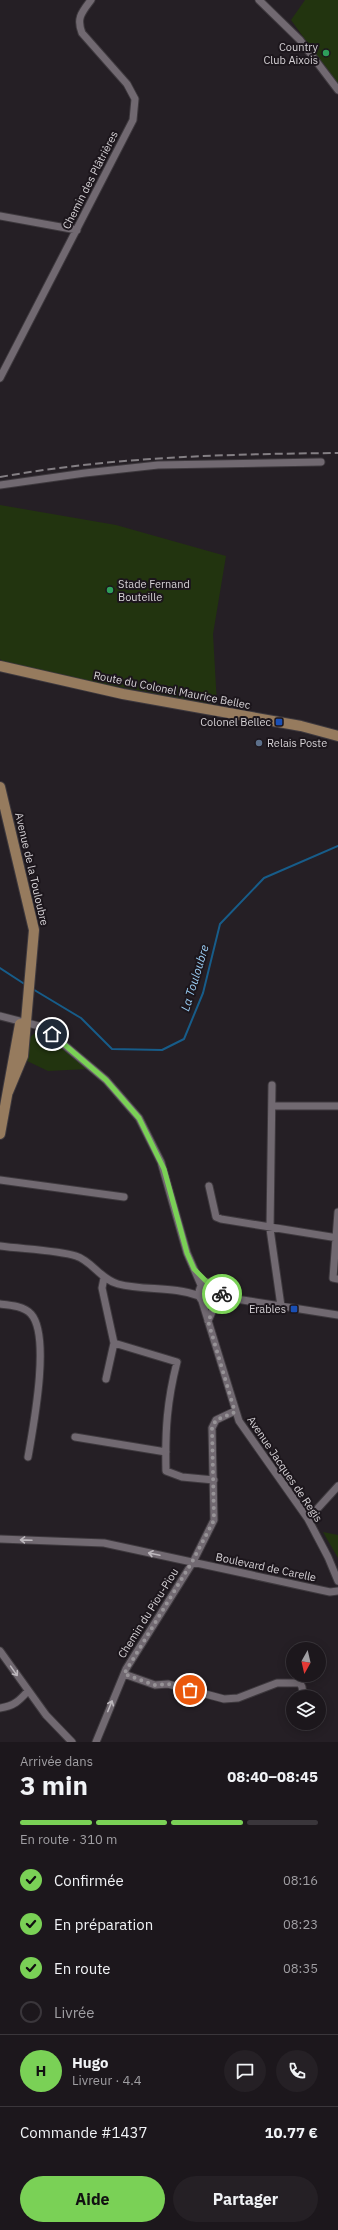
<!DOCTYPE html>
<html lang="fr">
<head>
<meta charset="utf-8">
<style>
  :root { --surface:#1c171c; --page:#252025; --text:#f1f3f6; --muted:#a09fa3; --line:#3a363b; --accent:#7ad156 }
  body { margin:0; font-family:"IBM Plex Sans",sans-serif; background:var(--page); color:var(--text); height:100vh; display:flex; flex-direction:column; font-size:15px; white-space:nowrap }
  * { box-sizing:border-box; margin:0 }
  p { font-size:13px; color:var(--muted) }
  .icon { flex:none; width:22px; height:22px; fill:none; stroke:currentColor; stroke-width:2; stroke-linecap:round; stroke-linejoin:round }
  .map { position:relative; height:1742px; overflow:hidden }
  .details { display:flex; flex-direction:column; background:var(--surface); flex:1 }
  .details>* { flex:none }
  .needle { width:26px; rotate:188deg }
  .fabs { position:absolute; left:286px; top:1642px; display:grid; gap:8px }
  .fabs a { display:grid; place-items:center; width:40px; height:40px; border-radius:50%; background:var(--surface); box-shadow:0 2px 10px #0003,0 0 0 1px var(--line); font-size:20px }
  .pin { position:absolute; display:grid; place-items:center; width:34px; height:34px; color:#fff; margin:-17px; border:2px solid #fff; border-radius:50%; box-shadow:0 1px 4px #0007 }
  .courier { position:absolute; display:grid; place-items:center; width:40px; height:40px; margin:-20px; border:3px solid #7ad156; border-radius:50%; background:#fff; color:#222; box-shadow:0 1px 5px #0007 }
  .overview em { font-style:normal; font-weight:800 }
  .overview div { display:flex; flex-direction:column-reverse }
  .overview { display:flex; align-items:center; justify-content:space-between; height:68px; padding:0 20px }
  h1 { font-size:26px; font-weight:800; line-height:30px }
  .bar { display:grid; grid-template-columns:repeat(4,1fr); gap:6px 4px; align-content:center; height:48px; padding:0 20px }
  .bar i { height:5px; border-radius:3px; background:var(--line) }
  .bar .current { background:var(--accent) }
  .bar p { grid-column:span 4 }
  .line { display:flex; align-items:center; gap:10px; padding:0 20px; border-top:1px solid var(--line) }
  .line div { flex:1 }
  .round { display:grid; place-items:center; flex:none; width:42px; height:42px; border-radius:21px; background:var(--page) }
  ol { padding:0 20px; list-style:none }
  li { display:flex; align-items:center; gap:12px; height:44px }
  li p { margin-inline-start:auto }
  li .icon { padding:4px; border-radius:50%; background:var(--accent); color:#111; stroke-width:4 }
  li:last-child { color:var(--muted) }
  li i { width:22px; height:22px; border:2px solid var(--line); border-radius:50% }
  .action { display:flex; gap:8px; margin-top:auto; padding:8px 20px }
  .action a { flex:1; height:46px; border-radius:24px; background:var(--accent); color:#111; font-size:16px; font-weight:800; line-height:46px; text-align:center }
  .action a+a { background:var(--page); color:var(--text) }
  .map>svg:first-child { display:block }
</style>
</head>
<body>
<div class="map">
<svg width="338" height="1742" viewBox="0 0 338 1742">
  <rect width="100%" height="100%" fill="#251f25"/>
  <path fill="#22340f" d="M305,0h33v85l-47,-65z
    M0,505l116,20 110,31 -13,78 4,71 -208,-39 -9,-7z
    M38,1032l7,2 42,35 -39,2 -23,-11c2,-12 1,-24 13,-28z
    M323,1532l15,3v23z"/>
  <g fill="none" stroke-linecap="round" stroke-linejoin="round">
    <path stroke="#175c89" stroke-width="2" d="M0,968l26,17
      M31,988l50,30 31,31 50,1 22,-11 19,-46 17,-69 44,-46 74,-32"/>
    <g stroke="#3e393e" stroke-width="9">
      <path id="street" d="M259,0l41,40 38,50
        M0,216l77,14
        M0,378l133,-258 2,-21 -8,-15 -45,-51c-6,-15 0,-21 9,-33
        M0,485l85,-12 73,-8 163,-3
        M0,1016l43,11 63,53 33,38 22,44 26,91 14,32
        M272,1085l-2,144 11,77
        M272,1106h66
        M0,1180l124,17
        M209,1186l7,31 5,2 117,19
        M338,1212l-5,66 5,1
        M0,1246c21,3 57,4 76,10 16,5 24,23 42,28 27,7 55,2 81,12
        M104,1278l-2,10 12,55 -8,36
        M199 1293a11 11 0 1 1 22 0a11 11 0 1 1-22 0Z
        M219,1299h17l102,16
        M202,1301l37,120 69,98 20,38 10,24
        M0,1304c10,1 24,2 31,10 20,22 2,114 -3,143
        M208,1321l8,-18
        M114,1343l63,19c-10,39 -12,69 -11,109l16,6 32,3
        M75,1437l91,15
        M308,1519l30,-33
        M0,1539l104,4 226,49 8,-1
        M0,1651l46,64 26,27
        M124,1674l31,11 13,-1 56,15 14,-1 39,-15h23l2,4 1,7
        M0,1708c14,-2 19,-7 28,-17
        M96,1742l30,-73 67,-107 21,-42 -2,-92 4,-8 19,-9"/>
    </g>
    <g stroke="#3e393e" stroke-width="12">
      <path id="secondary" d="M0,666l123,28 178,32 37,10
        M0,787l34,143 -11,126 -15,36
        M0,1134l20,-110"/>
    </g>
    <use href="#street" stroke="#716971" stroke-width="7"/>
    <use href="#secondary" stroke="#967b5e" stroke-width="10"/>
    <path stroke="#847f84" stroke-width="2" stroke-dasharray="8 4" stroke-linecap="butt" d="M0,477c112,-20 225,-23 338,-24"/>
  </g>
  <defs><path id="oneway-shaft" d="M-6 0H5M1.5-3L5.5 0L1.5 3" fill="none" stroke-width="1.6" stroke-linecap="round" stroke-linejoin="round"/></defs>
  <g stroke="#bcb7bc">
    <use href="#oneway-shaft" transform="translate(26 1540) rotate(-178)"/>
    <use href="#oneway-shaft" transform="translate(154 1554) rotate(-168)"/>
    <use href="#oneway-shaft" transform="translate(14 1671) rotate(55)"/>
    <use href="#oneway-shaft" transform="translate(110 1706) rotate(-68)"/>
  </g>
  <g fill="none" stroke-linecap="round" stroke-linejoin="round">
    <path stroke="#979397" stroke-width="4" stroke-dasharray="0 7.2" d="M190,1690l-22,-6 -14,1 -30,-11 68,-112 22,-42 -2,-92 4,-8 19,-8 -27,-91 14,-27"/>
    <path stroke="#7ad156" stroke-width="5" d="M52,1034l54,46 33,38 25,51 23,84 7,16 13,13 11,2 4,10"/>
  </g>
  <g fill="#2e9e5b" stroke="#1c161c" stroke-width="1.5">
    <circle cx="326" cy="53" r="4"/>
    <circle cx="110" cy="590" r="4"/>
  </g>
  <g fill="#1a4fb4" stroke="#1c161c" stroke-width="1.5">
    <rect x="275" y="718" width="8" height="8" rx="2"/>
    <rect x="290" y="1305" width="8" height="8" rx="2"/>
  </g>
  <circle fill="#5c6f8a" stroke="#1c161c" stroke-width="1.5" cx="259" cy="743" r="4"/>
  <g text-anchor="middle" stroke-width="4" stroke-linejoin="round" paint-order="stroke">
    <g font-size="11" fill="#d5d1d5" stroke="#1c161c" text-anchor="end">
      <text x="318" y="51">Country<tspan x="318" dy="13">Club Aixois</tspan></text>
      <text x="118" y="588" text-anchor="start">Stade Fernand<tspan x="118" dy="13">Bouteille</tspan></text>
      <text x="271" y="726">Colonel Bellec</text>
      <text x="267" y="747" text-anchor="start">Relais Poste</text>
      <text x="286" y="1313">Erables</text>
    </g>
    <g font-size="11" fill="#d5d1d5" stroke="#1c161c">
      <text transform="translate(90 180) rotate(-63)" y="4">Chemin des Plâtrières</text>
      <text transform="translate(172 690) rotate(11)" y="4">Route du Colonel Maurice Bellec</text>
      <text transform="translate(32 869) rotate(77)" y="4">Avenue de la Touloubre</text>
      <text transform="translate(285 1469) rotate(56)" y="4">Avenue Jacques de Regis</text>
      <text transform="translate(266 1567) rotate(12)" y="4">Boulevard de Carelle</text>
      <text transform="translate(148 1613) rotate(-58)" y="4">Chemin du Piou-Piou</text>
    </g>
    <g font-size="12" font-style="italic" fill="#9bcef5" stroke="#1c161c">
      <text transform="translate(195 978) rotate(-73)" y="4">La Touloubre</text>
    </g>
  </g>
</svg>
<div class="fabs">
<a><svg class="needle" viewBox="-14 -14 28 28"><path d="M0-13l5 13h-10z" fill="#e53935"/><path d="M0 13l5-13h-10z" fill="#a09fa3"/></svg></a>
<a><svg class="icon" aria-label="layers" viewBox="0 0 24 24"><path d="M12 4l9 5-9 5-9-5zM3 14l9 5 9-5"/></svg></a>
</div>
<div class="pin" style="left:190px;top:1690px;background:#ea580c"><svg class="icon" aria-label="bag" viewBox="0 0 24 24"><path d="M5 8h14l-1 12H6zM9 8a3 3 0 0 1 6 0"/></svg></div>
<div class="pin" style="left:52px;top:1034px;background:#1f2937"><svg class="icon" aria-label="home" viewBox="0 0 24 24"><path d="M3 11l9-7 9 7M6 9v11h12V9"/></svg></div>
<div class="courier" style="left:222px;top:1294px"><svg class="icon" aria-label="bike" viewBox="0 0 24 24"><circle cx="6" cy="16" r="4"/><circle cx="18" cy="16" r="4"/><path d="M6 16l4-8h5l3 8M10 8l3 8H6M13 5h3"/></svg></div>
</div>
<section class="details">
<div class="overview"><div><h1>3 min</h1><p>Arrivée dans</p></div><em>08:40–08:45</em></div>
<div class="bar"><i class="current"></i><i class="current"></i><i class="current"></i><i></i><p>En route · 310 m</p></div>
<ol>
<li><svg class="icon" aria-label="check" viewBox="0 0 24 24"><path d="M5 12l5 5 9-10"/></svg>Confirmée<p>08:16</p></li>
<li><svg class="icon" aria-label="check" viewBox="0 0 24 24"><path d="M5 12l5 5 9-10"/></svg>En préparation<p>08:23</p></li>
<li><svg class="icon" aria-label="check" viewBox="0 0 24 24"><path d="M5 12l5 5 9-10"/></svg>En route<p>08:35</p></li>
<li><i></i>Livrée</li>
</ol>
<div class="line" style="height:72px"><b class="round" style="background:var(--accent);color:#111">H</b><div><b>Hugo</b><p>Livreur · 4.4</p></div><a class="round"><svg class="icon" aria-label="chat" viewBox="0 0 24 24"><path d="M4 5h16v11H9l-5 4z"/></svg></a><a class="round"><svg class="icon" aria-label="phone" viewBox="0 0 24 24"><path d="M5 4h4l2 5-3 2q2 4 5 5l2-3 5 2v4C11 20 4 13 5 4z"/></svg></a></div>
<div class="line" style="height:52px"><div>Commande #1437</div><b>10.77 €</b></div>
<div class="action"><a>Aide</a><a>Partager</a></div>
</section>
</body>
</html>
